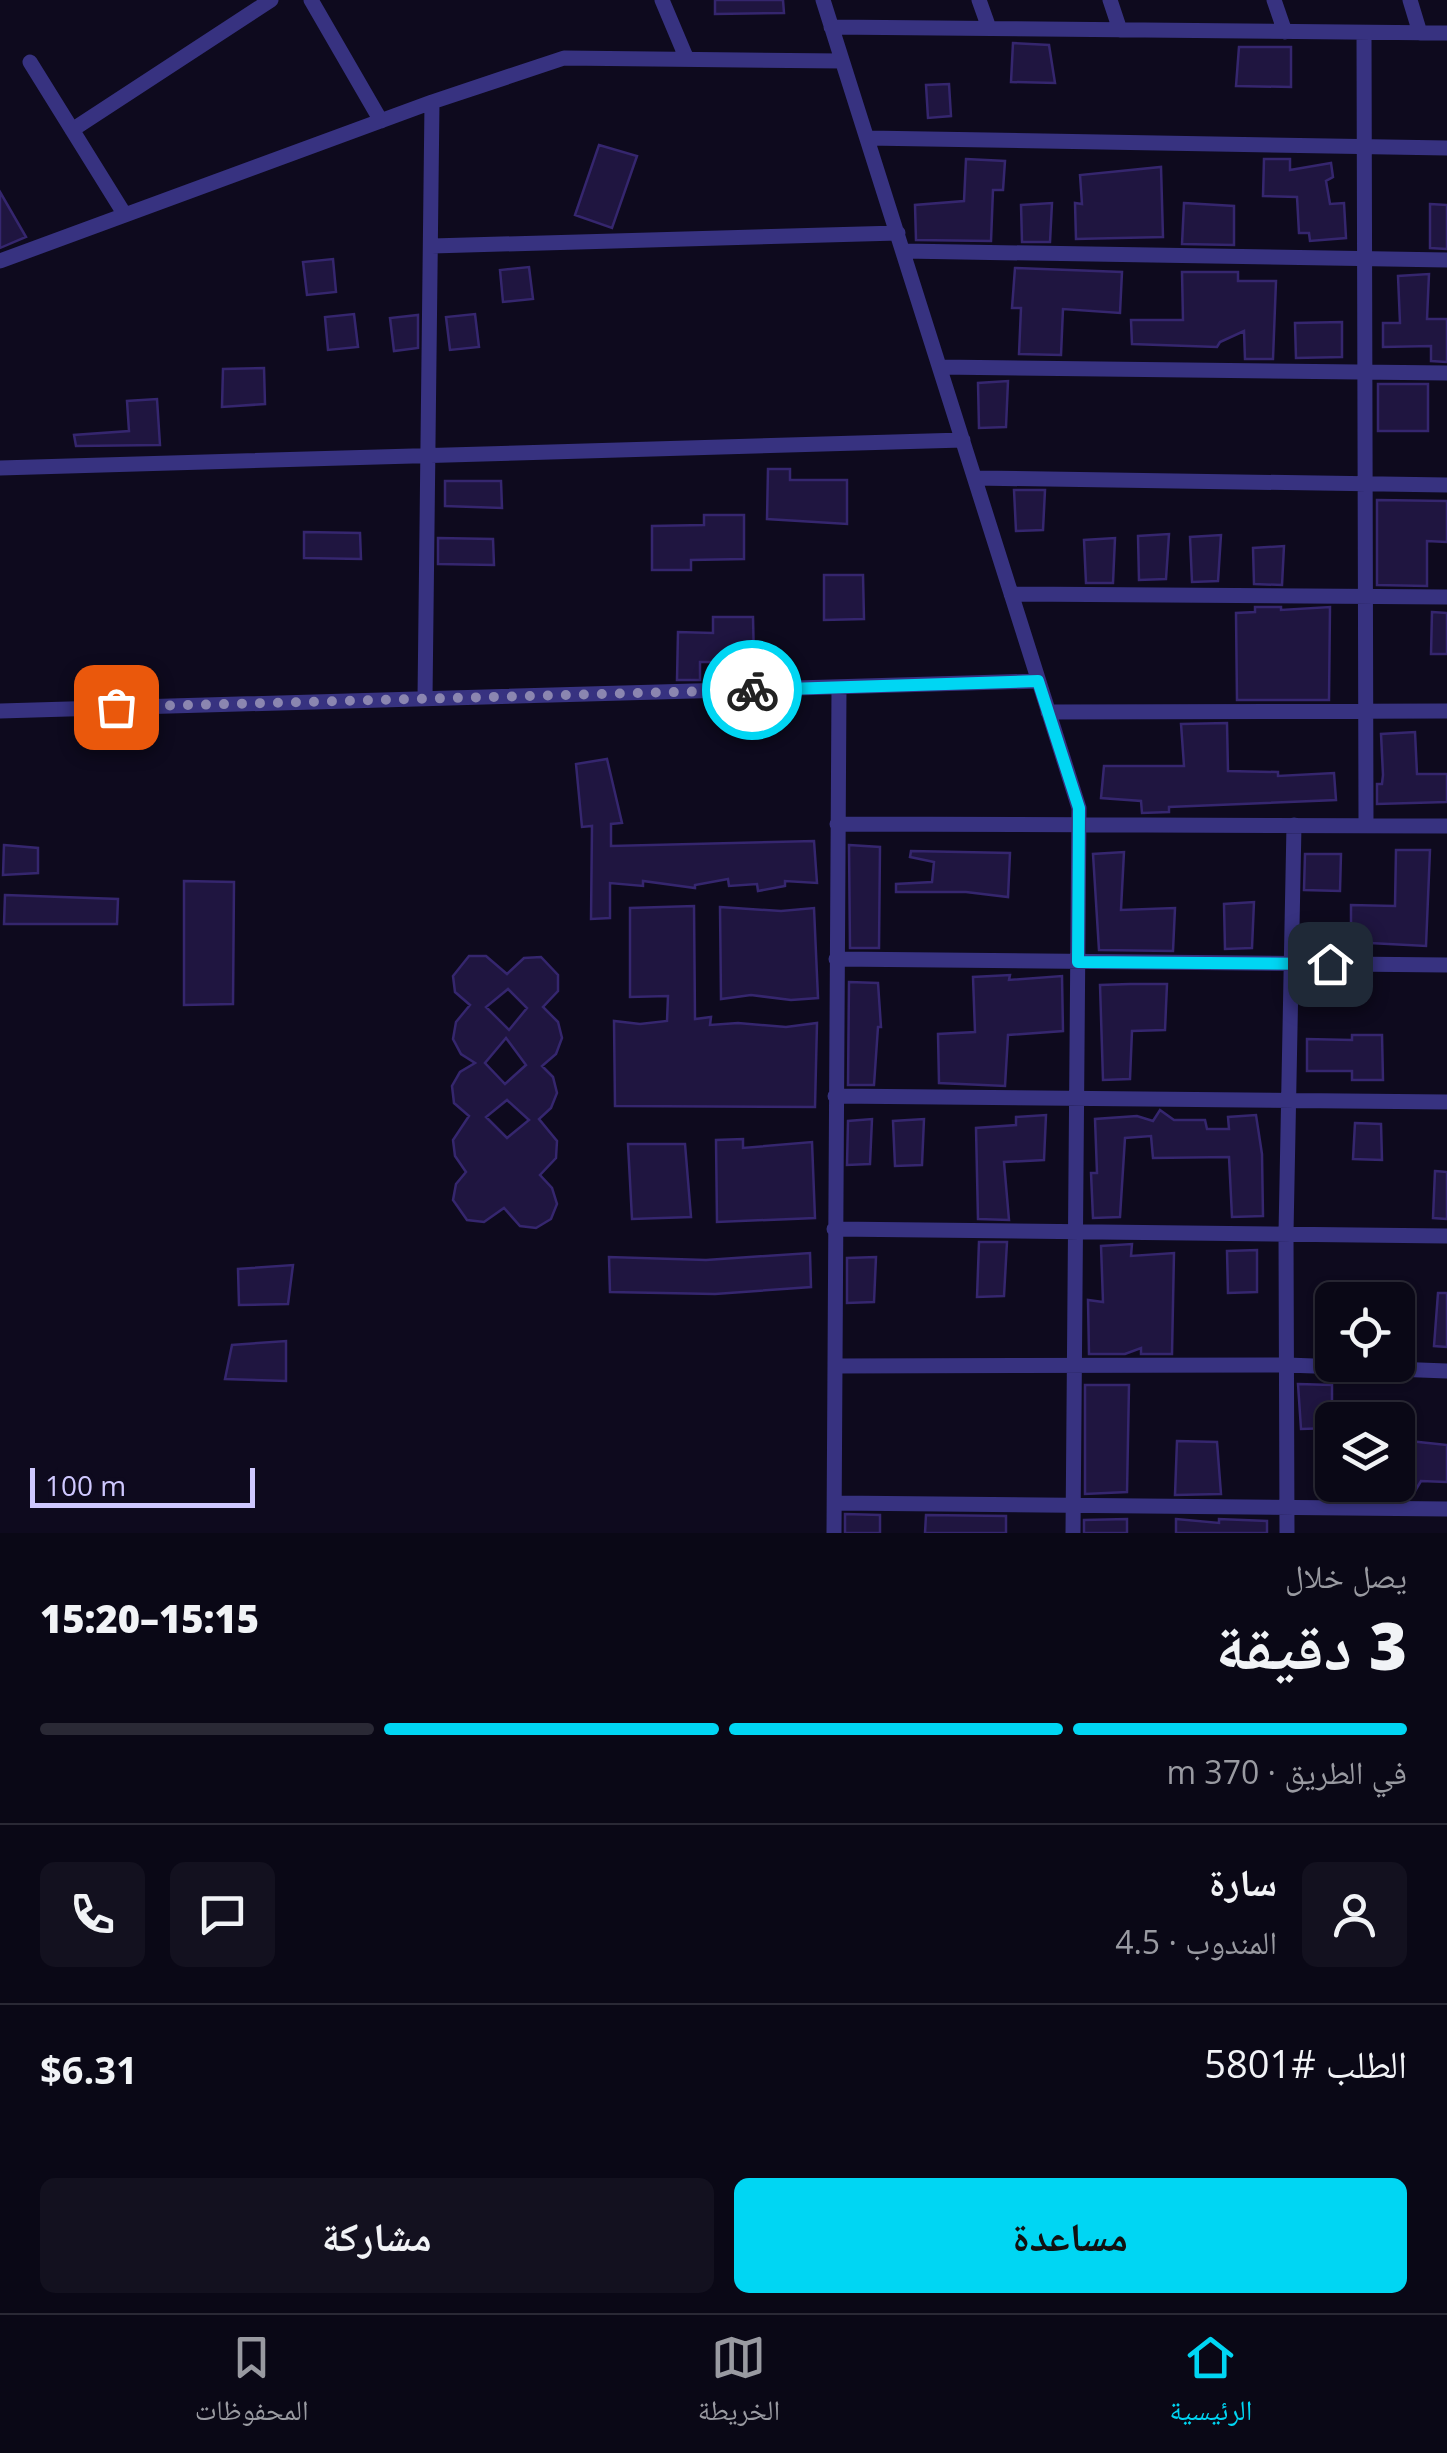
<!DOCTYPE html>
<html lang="ar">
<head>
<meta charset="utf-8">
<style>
  :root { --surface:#0a0816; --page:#13111f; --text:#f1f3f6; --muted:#999aa1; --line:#2a2935; --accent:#00d6f3 }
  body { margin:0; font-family:"Open Sans","Noto Naskh Arabic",sans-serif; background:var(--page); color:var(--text); direction:rtl; height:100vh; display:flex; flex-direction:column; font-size:38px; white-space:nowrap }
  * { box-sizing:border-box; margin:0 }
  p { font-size:32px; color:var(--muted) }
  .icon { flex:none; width:55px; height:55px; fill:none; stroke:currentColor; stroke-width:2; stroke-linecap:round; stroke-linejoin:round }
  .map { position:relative; height:1533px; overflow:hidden; direction:ltr }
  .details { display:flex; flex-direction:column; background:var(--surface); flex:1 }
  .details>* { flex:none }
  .tools { position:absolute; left:1315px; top:1282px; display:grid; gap:20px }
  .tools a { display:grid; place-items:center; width:100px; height:100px; border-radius:15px; background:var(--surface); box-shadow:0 2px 8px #0004,0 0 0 2px var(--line); font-size:50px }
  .scale { position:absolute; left:30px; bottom:25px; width:225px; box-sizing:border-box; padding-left:10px; border:5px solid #cfc8ff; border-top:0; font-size:28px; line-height:35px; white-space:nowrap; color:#cfc8ff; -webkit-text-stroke:8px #0e0a1e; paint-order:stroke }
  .pin { position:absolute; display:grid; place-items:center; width:85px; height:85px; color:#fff; margin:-42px; border-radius:20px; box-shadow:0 5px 15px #0006 }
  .courier { position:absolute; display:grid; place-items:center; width:100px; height:100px; margin:-50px; border:8px solid #00d6f3; border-radius:50%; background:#fff; color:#222; box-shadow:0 2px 12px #0007 }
  .headline em { font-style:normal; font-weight:800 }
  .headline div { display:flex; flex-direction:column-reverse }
  .headline { display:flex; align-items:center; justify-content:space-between; height:170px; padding:0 40px }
  h1 { font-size:65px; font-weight:800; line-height:75px }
  .bar { display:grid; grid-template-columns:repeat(4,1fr); gap:15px 10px; align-content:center; height:120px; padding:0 40px }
  .bar i { height:12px; border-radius:8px; background:var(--line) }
  .bar .active { background:var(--accent) }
  .bar p { grid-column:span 4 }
  .line { display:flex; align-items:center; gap:25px; padding:0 40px; border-top:2px solid var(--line) }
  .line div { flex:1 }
  .round { display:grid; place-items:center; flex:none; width:105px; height:105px; border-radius:15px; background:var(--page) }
  .action { display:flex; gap:20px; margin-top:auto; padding:20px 40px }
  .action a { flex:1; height:115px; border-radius:15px; background:var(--accent); color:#111; font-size:40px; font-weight:800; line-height:115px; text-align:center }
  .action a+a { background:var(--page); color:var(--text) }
  .tabs { display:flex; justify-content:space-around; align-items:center; height:140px; border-top:2px solid var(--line); background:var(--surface); font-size:28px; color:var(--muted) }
  .tabs a { display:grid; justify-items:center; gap:5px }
  .tabs .active { color:var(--accent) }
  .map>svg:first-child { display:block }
</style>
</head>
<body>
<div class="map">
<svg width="1447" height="1533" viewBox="0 0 1447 1533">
  <rect width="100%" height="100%" fill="#0e0a1e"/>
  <path fill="#1f1540" stroke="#35266e" stroke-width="2.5" fill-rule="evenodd" d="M715,0h68l1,13 -69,1z
    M1013,43l36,2 6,38 -44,-1z
    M1239,47h52v40l-55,-1z
    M949,84l2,32 -23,2 -2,-33z
    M599,145l38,11 -25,72 -37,-13z
    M966,159l39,2 -2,29h-10l-2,51 -75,-1 -1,-35 49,-4z
    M1264,159h26v11l41,-7 2,14 -7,4 4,23 14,-1 2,35 -36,3 -1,-8h-10l-2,-36 -34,-1z
    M1161,167l2,70 -87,2 -1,-36 7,1 -2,-29z
    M0,192l26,45 -26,11z
    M1052,203l-2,39h-28l-1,-37z
    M1184,203l50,3v39l-52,-1z
    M1430,204l17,1v44l-17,-1z
    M333,259l3,33 -29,3 -4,-33z
    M529,267l4,32 -30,3 -3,-32z
    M1015,268l107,4 -2,41 -57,-4 -2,46 -42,-1 2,-46h-9z
    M1182,272h56v9h38l-3,78h-28l-1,-28 -24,11 -3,5 -85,-3 -1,-24h52z
    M1429,274l-2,45h20v43l-16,-1v-15l-48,1v-24h17l-2,-47z
    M354,314l4,33 -30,3 -3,-33z
    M475,314l4,33 -29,3 -4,-33z
    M418,315v33l-24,3 -4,-33z
    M1342,322v35l-46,1 -1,-35z
    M264,368l1,36 -43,3 1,-38z
    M1008,381l-2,46 -27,1 -1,-45z
    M1378,384h50v47h-50z
    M157,399l3,46 -84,1 -2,-11 55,-4 -2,-30z
    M768,469h22v11h57v44l-80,-5z
    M445,481h56l1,27 -57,-2z
    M1014,490h31l-2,40 -27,1z
    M1377,500l70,1v41l-20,-1v45l-50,-1z
    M704,515h40v44l-53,1v10h-39v-44l52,-1z
    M304,532l56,1 1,26 -57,-1z
    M1169,534l-3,45 -27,1 -1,-44z
    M1221,535l-3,46 -26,1 -2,-45z
    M438,538l55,1 1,26 -56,-1z
    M1115,538l-2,45h-27l-2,-43z
    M1284,546l-2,39 -28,-1 -1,-36z
    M824,575h39l1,44 -40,1z
    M1255,607h26v3l49,-3 -1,93h-92l-1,-87 19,-1z
    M1432,612l15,1v41h-16z
    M713,617h40l1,45h-54v18h-23l1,-48 35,1z
    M1227,723l1,48 50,1v4l56,-3 2,27 -167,7v5l-27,1 -1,-12 -40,-3 3,-32h80l-3,-42z
    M1415,732l2,42h30v28l-70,2v-20h5l1,-9 -2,-41z
    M607,759l15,64 -11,1v22l203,-5 3,42 -32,-2v5l-27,5 -1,-7 -28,2 -1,-7 -33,6v3l-52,-7v5l-33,-3v35l-19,1 1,-93 -10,1 -6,-63z
    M4,845l34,3v25l-35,2z
    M849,845l31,2 -1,101h-29z
    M1396,850h34l-4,96 -75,-4v-37l44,1z
    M911,851l99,2 -2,44 -42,-5h-70v-8l36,-2 2,-20 -24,-5z
    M1124,852l-3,58 54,-2 -2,43 -74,-1 -6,-96z
    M1305,854h36l-1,37 -36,-1z
    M184,881l50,1 -1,122 -49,1z
    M5,895l113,4 -1,25h-113z
    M1254,902l-2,46 -27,1 -1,-45z
    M694,906l1,113 16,-2 -1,8 28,-2 48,4 31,-4 -2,84 -200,-1 -1,-85 26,3 27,-3 1,-25 -38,1v-89z
    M720,907l61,4 33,-3 4,90 -27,2 -40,-5 -30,4z
    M469,956h17l21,18 17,-16 17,-1 17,18v16l-15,16 15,15 4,16 -6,16 -14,12 11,11 4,16 -6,15 -12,11 18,22 -1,17 -16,17 12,13 5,16 -6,15 -15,9 -16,-2 -16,-18 -20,14 -17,-2 -14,-20 3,-16 10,-12 -11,-16 -2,-16 16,-24 -15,-13 -2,-17 8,-14 15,-9 -14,-9 -8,-15 3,-17 14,-17 -15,-13 -2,-16zM508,989l19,19 -18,22 -23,-23zM506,1038l20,27 -21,19 -20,-21zM507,1100l22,20 -22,18 -21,-21z
    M1010,975l-1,5 53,-4 1,55 -55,4 -3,51 -66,-3 -1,-49 37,-2 -2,-55z
    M849,982l29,1 3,44h-3l-4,58h-26z
    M1130,984h37l-2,46 -33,1 -2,48 -27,1 -3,-95z
    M1352,1035h30l1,45h-31v-9h-45v-32l45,1z
    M1160,1110l14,10h31l2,9h22l-1,-12 28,-2 6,39 1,62 -31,1 -3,-60 -76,1 -2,-22 -26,2 -5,79 -27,1 -2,-45h6l-2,-54 42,-3 16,5z
    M1046,1115l-2,45 -40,2 5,58 -31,-1 -2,-91 40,-3v-8z
    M872,1119l-2,45 -23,1 1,-44z
    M924,1119l-2,46 -27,1 -2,-45z
    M1355,1123l26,1 1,36 -29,-1z
    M743,1139v9l69,-6 3,76 -98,4 -1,-82z
    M628,1144h57l6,73 -59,2z
    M1435,1171l12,1v47l-14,-1z
    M979,1242h28l-3,54 -27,1z
    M1132,1244l-1,12 43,-3 -2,101h-31v-6l-16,6h-36l-1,-54 15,2 -2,-56z
    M1257,1250v42l-29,1 -1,-42z
    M810,1253l1,34 -96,7 -105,-2 -1,-35 97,3z
    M876,1257l-2,45 -27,1v-45z
    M293,1265l-5,39 -49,1 -1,-36z
    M1438,1293h9v54l-13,-1z
    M286,1341v40l-61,-2 7,-34z
    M1298,1384l34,1v43l-31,1z
    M1085,1385h44l-2,107 -42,2z
    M1400,1440l47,5v37l-26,-1 -6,10 -17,-3z
    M1177,1441l40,1 4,52 -46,1z
    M845,1514l35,1v18h-35z
    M926,1515l80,1v17h-81z
    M1127,1519v14h-43v-13z
    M1176,1519l43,4v-4l48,2v12h-91z"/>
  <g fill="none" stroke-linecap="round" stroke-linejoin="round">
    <path stroke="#373280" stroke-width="15" d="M311,0l70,121
      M662,0l24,57
      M823,0l256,808 -6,725
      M979,0l10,28
      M1110,0l10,30
      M1274,0l11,32
      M1410,0l10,33
      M831,27l616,6
      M1364,33l2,791
      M30,62l95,153
      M72,130l199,-130
      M868,138l579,10
      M432,246l466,-13
      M904,251l543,9
      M0,261l432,-159 132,-44 278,3
      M940,367l507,6
      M0,468l963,-28
      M976,478l471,7
      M1011,594l436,3
      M425,698l7,-596
      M0,711l1038,-30
      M1048,712l399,-1
      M837,824l610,2
      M836,959l611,6
      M835,1096l612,6
      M834,1229l613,7
      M835,1366l452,-1 160,6
      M835,1503l612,6
      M834,1533l5,-845
      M1287,1533l-1,-300 8,-408"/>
  </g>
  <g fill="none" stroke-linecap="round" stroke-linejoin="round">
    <path stroke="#8b86b0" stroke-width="10" stroke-dasharray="0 18" d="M116,707l636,-17"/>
    <path stroke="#00d6f3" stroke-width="12" d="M752,690l286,-9 41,127 -1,154 252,2"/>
  </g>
</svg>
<div class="tools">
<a><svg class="icon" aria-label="locate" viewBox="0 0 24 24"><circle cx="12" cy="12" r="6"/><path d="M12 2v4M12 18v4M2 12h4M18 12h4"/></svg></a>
<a><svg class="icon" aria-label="layers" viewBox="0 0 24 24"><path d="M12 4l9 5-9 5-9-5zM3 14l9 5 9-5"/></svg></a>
</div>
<div class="scale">100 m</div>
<div class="pin" style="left:116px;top:707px;background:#ea580c"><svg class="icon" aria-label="bag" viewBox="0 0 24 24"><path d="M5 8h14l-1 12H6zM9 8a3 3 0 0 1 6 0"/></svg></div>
<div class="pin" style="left:1330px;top:964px;background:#1f2937"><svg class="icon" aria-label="home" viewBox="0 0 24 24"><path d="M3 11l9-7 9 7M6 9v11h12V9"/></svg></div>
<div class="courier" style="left:752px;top:690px"><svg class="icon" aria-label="bike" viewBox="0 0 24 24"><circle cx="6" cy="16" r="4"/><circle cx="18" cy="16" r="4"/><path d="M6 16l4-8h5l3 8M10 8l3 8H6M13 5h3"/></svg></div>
</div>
<section class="details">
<div class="headline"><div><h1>3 دقيقة</h1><p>يصل خلال</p></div><em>15:15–15:20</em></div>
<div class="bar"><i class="active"></i><i class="active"></i><i class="active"></i><i></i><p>في الطريق · 370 m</p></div>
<div class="line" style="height:180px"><a class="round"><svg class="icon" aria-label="person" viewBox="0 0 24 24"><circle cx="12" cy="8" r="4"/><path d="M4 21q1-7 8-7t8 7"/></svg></a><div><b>سارة</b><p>المندوب · 4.5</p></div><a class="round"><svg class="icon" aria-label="chat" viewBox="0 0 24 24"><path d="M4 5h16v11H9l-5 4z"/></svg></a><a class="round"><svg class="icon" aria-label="phone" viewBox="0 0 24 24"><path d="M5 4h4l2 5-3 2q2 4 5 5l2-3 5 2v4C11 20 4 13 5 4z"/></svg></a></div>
<div class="line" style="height:130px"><div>الطلب #5801</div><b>$6.31</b></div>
<div class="action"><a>مساعدة</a><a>مشاركة</a></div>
</section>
<nav class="tabs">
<a class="active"><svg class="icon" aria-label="home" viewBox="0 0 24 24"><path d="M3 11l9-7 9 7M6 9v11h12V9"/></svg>الرئيسية</a>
<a><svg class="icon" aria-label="map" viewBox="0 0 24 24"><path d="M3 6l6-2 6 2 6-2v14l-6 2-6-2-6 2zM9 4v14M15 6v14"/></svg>الخريطة</a>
<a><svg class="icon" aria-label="saved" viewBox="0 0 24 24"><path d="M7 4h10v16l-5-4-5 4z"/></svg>المحفوظات</a>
</nav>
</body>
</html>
